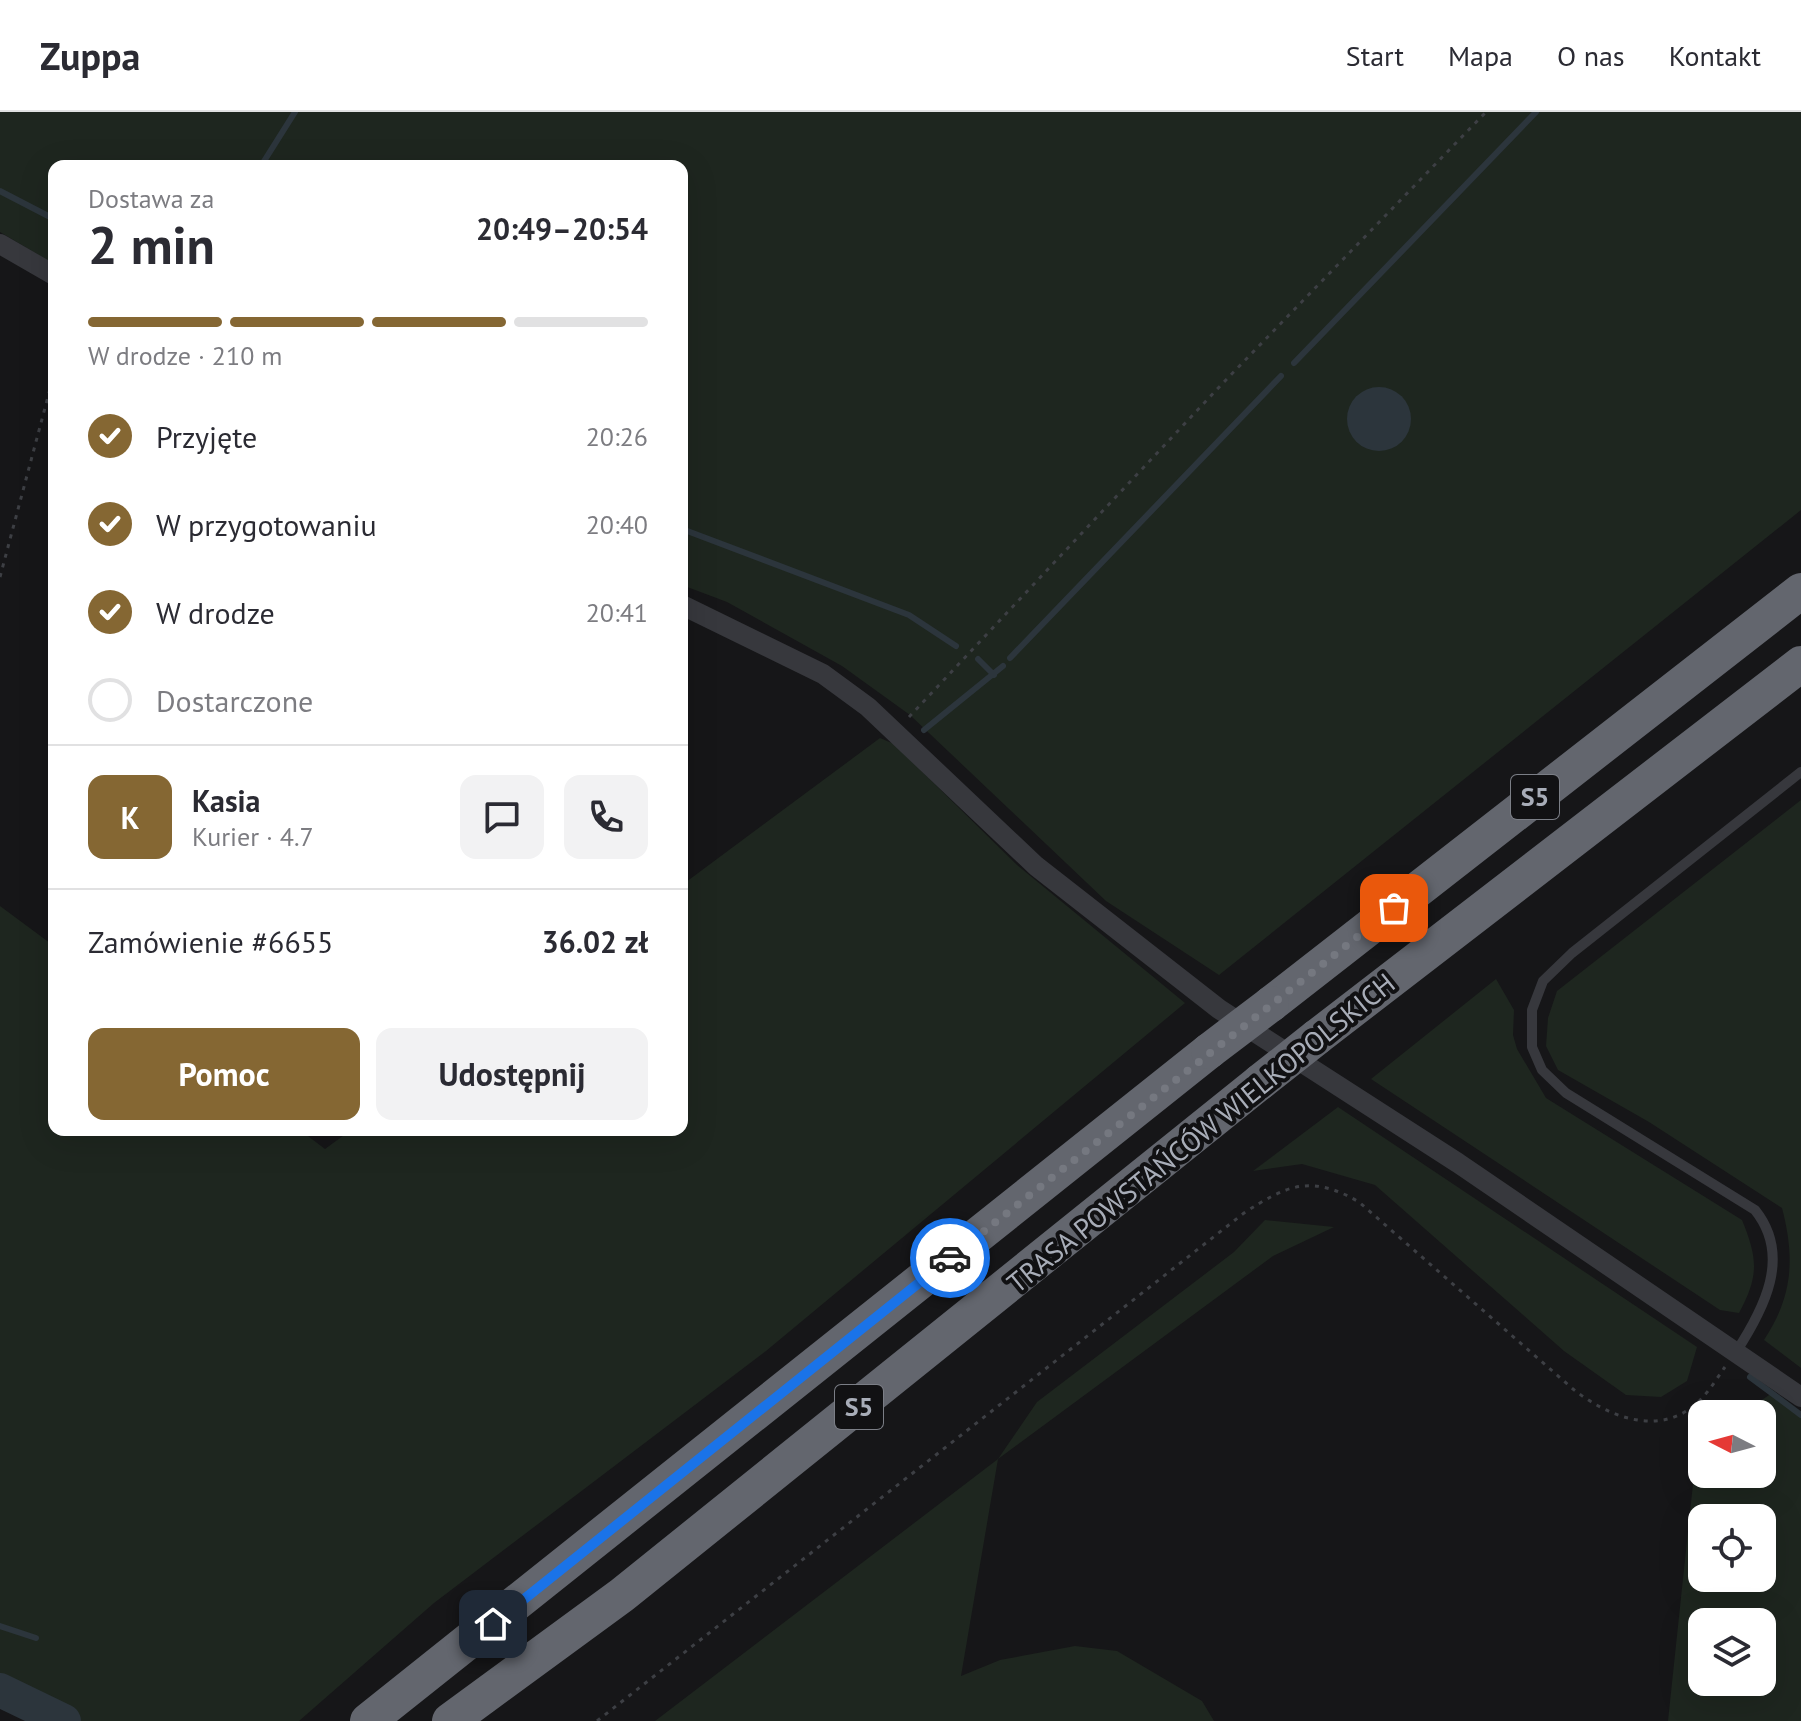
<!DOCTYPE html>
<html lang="pl">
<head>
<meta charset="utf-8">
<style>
  :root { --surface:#fff; --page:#f2f2f3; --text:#2b2b33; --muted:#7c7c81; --line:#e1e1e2; --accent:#856733 }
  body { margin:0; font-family:"PT Sans",sans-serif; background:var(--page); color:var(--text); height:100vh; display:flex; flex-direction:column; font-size:30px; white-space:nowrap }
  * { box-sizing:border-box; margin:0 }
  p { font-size:26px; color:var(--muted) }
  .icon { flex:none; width:44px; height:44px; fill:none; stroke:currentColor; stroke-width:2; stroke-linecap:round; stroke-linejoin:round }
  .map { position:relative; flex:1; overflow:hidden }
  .panel { position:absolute; left:48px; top:48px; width:640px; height:976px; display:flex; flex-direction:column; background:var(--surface); border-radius:16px; box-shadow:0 8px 32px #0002 }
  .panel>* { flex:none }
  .needle { width:52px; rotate:276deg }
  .controls { position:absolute; left:1688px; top:1288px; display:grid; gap:16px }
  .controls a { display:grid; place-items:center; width:88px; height:88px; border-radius:16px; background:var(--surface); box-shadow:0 8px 32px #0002; font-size:40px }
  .pin { position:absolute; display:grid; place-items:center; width:68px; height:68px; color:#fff; margin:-34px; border-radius:16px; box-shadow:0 4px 12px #0006 }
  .courier { position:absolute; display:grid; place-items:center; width:80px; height:80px; margin:-40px; border:6px solid #1a73e8; border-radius:50%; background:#fff; color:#222; box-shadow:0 2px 10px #0007 }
  .overview em { font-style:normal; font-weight:700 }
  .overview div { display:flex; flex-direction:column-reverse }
  .overview { display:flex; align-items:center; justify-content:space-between; height:136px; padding:0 40px }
  h1 { font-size:52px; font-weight:700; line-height:60px }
  .bar { display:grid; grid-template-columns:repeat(4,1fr); gap:12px 8px; align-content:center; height:96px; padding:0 40px }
  .bar i { height:10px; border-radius:6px; background:var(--line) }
  .bar .current { background:var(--accent) }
  .bar p { grid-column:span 4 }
  .line { display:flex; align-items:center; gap:20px; padding:0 40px; border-top:2px solid var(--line) }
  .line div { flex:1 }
  .round { display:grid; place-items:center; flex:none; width:84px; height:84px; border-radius:16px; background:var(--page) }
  ol { padding:0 40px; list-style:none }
  li { display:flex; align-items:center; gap:24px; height:88px }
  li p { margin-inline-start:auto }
  li .icon { padding:8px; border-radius:50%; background:var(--accent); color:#fff; stroke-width:4 }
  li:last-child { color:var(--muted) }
  li i { width:44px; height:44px; border:4px solid var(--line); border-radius:50% }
  .action { display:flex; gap:16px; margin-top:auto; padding:16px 40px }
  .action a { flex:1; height:92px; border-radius:16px; background:var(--accent); color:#fff; font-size:32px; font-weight:700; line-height:92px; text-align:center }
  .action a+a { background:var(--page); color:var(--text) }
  header { display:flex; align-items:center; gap:48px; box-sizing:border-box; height:112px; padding:0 40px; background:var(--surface); border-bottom:2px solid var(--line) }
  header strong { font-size:38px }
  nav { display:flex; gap:44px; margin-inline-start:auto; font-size:28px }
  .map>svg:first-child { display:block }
</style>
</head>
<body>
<header>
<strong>Zuppa</strong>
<nav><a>Start</a><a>Mapa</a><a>O nas</a><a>Kontakt</a></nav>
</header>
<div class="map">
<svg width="1801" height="1609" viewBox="0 0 1801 1609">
  <rect width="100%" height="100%" fill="#161618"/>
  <path fill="#1e261f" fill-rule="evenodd" d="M0,0h1801v398l-582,465 -113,-74 -196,-186 -68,-49 -115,-64 -45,-17v-419h-628v98l-54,-32z
    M880,626l14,6 123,121 168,138 -419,348 -332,252 -135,118h-218l-81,-44v-771l54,40v184h246l25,19 26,-19h331v-245z
    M1801,688v568l-37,-28c29,-44 31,-82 18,-132l-133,-86 -91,-52 -12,-24 2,-28 9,-27z
    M1496,867l18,31 -1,25 4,14 29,49 196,122c16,39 17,56 -3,93l-19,-3 -349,-231z
    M1338,995l359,240 -10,34 -26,16 -35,-2 -62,-44 -189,-166 -73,-21 -49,7z
    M1265,1108l69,7 -61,29 -275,203 -37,217 39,-16 75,-14 42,5 85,50 12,20h-559l343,-262 39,-57 197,-150z
    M1772,1281l29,22v306h-133l29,-275 5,-3v31h60v-60h-20zM1702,1406h60v60h-60zM1702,1510h60v60h-60z"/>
  <path fill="#2c353c" d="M1347 307a32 32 0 1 1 64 0a32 32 0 1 1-64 0Z"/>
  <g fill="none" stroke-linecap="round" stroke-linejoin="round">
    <path stroke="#2c353c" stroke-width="6" d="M261,54l34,-54
      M0,79l54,28
      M1294,251l242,-251
      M682,417l227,86 47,31
      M1010,546l271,-282
      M978,547l16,16
      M924,618l79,-64
      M1750,1265l51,38
      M0,1514l36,12"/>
    <path stroke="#2c353c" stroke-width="34" d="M0,1578l64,31"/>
    <path stroke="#3d3f44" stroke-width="3" stroke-dasharray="4 6" stroke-linecap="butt" d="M0,465l54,-203
      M909,605l313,-333 264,-272
      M597,1609l647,-508c43,-28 67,-39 115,-11l214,187c35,28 87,49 125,13 11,-10 19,-24 27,-35"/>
    <path stroke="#37383d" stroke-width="10" d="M1736,1240c28,-43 56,-96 19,-142l-189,-117 -24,-23 -10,-23v-37l11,-29 29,-28 229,-181"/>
    <path stroke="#37383d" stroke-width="20" d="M0,132l54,31
      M682,493l141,69 45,33 168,159 183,143 239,154 343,234"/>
    <path stroke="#63666e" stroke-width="36" d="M1271,892l530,-413
      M1317,925l484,-373
      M368,1609l841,-670
      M450,1609l172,-126 638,-513"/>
    <path stroke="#63666e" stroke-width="36" d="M1209,939l62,-47
      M1260,970l57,-45"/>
  </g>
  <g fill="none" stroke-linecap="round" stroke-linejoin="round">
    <path stroke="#757880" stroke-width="8" stroke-dasharray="0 14.4" d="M950,1146l444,-350"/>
    <path stroke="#1a73e8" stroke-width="10" d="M493,1512l457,-366"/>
  </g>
  <g text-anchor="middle" stroke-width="8" stroke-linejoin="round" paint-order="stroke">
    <g fill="#111113" stroke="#7b7e86" stroke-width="2">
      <rect x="1511" y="663" width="48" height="44" rx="6"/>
      <rect x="835" y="1273" width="48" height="44" rx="6"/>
    </g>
    <g font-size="26" font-weight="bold" fill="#a8adb8">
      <text x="1535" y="694">S5</text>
      <text x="859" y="1304">S5</text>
    </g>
    <g font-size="28" fill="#a8adb8" stroke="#111113">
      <text transform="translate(1201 1021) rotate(-39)" y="10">TRASA POWSTAŃCÓW WIELKOPOLSKICH</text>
    </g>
  </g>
</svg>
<div class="controls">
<a><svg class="needle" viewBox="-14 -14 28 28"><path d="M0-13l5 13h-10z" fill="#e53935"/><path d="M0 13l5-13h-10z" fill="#7c7c81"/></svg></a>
<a><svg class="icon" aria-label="locate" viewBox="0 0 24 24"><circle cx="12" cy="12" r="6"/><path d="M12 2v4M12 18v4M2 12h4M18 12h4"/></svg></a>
<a><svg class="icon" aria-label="layers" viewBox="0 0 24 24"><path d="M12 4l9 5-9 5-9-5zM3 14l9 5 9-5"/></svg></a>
</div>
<div class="pin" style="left:1394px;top:796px;background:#ea580c"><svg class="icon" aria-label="bag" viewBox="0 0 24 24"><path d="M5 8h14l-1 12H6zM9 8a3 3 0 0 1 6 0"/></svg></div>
<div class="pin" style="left:493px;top:1512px;background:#1f2937"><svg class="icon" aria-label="home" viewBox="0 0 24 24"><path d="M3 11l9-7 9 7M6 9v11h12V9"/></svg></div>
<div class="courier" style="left:950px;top:1146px"><svg class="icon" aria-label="car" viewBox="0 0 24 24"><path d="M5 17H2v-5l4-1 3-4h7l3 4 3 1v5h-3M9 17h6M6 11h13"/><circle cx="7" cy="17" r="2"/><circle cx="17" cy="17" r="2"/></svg></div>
<section class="panel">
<div class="overview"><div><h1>2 min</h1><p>Dostawa za</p></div><em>20:49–20:54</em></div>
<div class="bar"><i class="current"></i><i class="current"></i><i class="current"></i><i></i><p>W drodze · 210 m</p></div>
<ol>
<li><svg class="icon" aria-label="check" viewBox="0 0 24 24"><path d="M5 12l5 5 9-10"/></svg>Przyjęte<p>20:26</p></li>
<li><svg class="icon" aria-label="check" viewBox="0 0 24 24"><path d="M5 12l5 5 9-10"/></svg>W przygotowaniu<p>20:40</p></li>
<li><svg class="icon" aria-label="check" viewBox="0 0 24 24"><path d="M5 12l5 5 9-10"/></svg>W drodze<p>20:41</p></li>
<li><i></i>Dostarczone</li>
</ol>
<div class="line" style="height:144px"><b class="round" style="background:var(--accent);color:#fff">K</b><div><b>Kasia</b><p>Kurier · 4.7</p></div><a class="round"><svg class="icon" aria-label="chat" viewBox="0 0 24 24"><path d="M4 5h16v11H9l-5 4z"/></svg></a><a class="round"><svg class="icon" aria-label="phone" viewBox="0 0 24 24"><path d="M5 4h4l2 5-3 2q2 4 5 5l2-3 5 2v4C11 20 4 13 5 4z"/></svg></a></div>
<div class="line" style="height:104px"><div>Zamówienie #6655</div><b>36.02 zł</b></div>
<div class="action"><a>Pomoc</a><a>Udostępnij</a></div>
</section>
</div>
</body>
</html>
